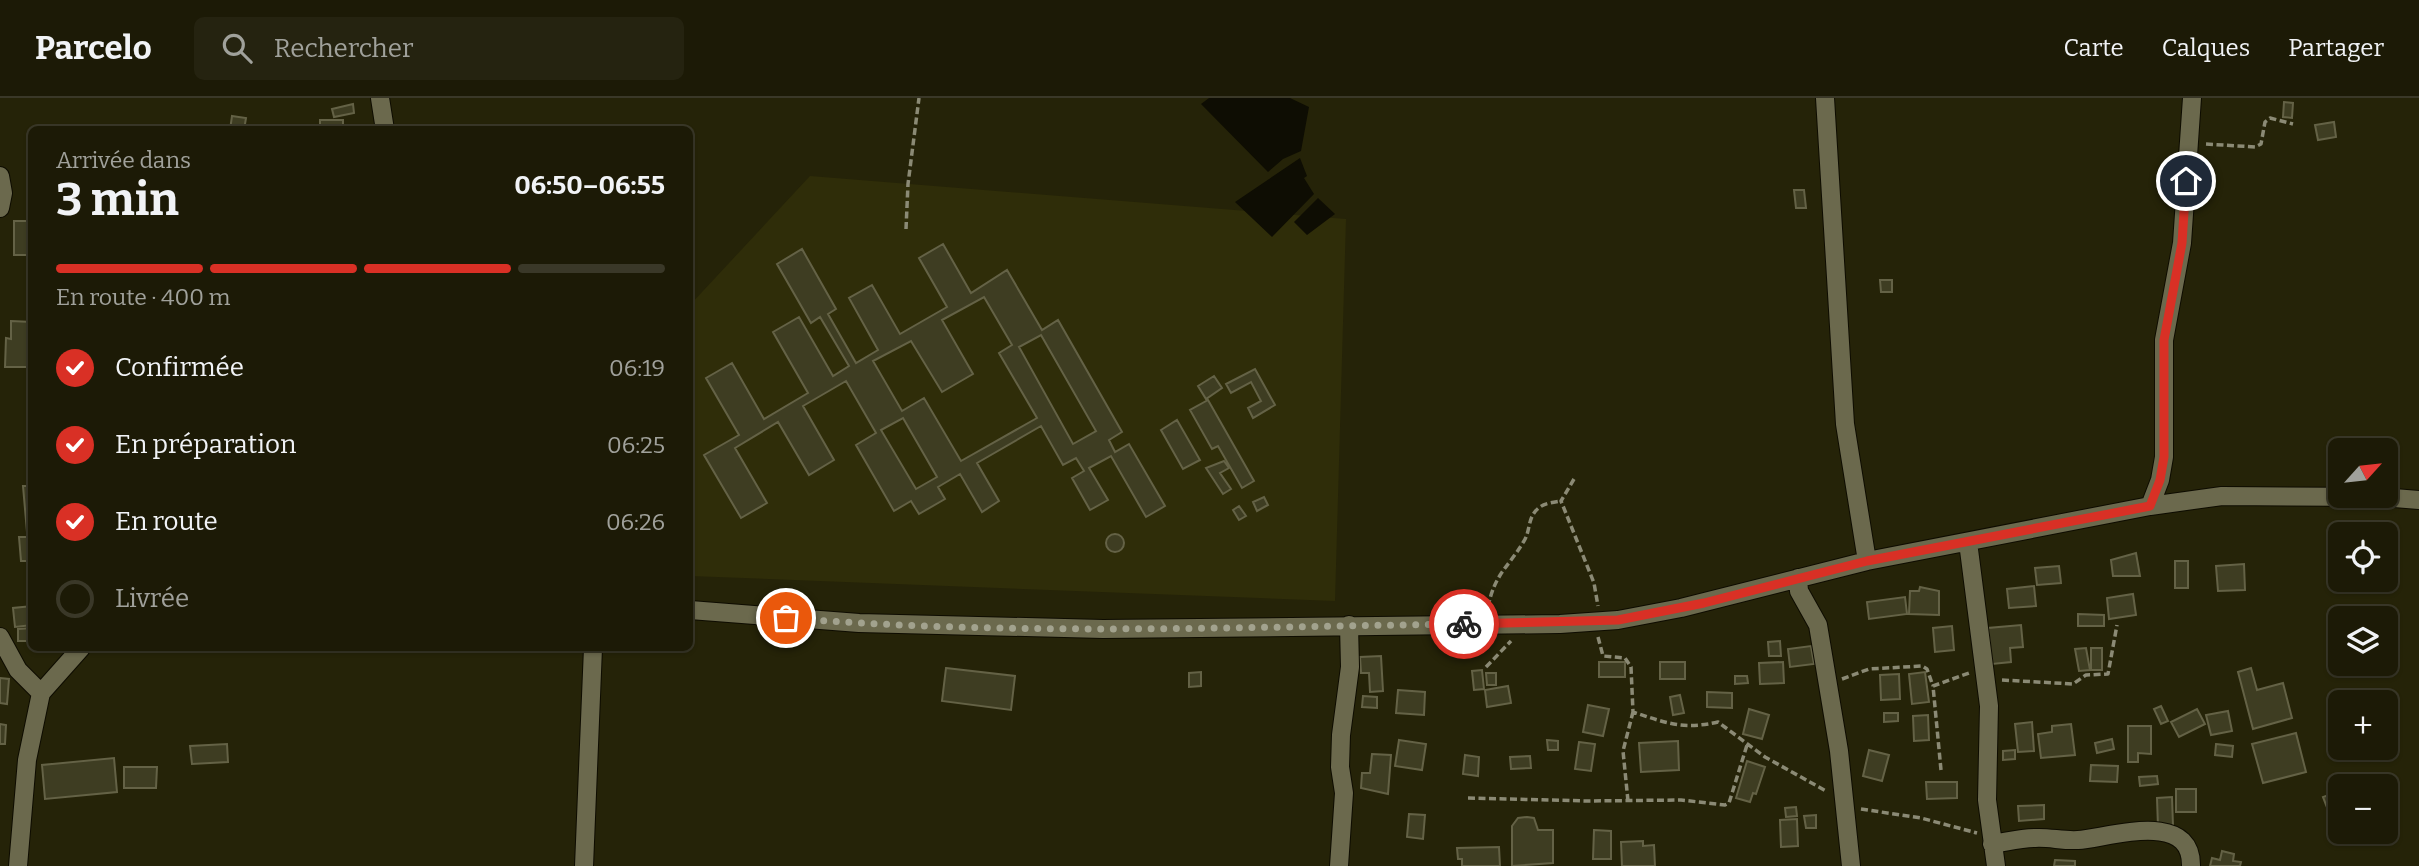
<!DOCTYPE html>
<html lang="fr">
<head>
<meta charset="utf-8">
<style>
  :root { --surface:#1c1a06; --page:#252310; --text:#f1f3f6; --muted:#a0a19b; --line:#3a3828; --accent:#d93025 }
  body { margin:0; font-family:Bitter,serif; background:var(--page); color:var(--text); height:100vh; display:flex; flex-direction:column; font-size:26px; white-space:nowrap }
  * { box-sizing:border-box; margin:0 }
  p { font-size:23px; color:var(--muted) }
  .icon { flex:none; width:38px; height:38px; fill:none; stroke:currentColor; stroke-width:2; stroke-linecap:round; stroke-linejoin:round }
  .map { position:relative; flex:1; overflow:hidden }
  .side { position:absolute; left:28px; top:28px; width:665px; height:525px; display:flex; flex-direction:column; background:var(--surface); border-radius:10px; box-shadow:0 2px 5px #0004,0 0 0 2px var(--line) }
  .side>* { flex:none }
  .needle { width:46px; rotate:63deg }
  .fabs { position:absolute; left:2328px; top:340px; display:grid; gap:14px }
  .fabs a { display:grid; place-items:center; width:70px; height:70px; border-radius:10px; background:var(--surface); box-shadow:0 2px 5px #0004,0 0 0 2px var(--line); font-size:35px }
  .pin { position:absolute; display:grid; place-items:center; width:60px; height:60px; color:#fff; margin:-30px; border:4px solid #fff; border-radius:50%; box-shadow:0 2px 7px #0007 }
  .courier { position:absolute; display:grid; place-items:center; width:70px; height:70px; margin:-35px; border:5px solid #d93025; border-radius:50%; background:#fff; color:#222; box-shadow:0 2px 9px #0007 }
  .head em { font-style:normal; font-weight:700 }
  .head div { display:flex; flex-direction:column-reverse }
  .head { display:flex; align-items:center; justify-content:space-between; height:119px; padding:0 28px }
  h1 { font-size:46px; font-weight:700; line-height:52px }
  .bar { display:grid; grid-template-columns:repeat(4,1fr); gap:10px 7px; align-content:center; height:84px; padding:0 28px }
  .bar i { height:9px; border-radius:5px; background:var(--line) }
  .bar .active { background:var(--accent) }
  .bar p { grid-column:span 4 }
  ol { padding:0 28px; list-style:none }
  li { display:flex; align-items:center; gap:21px; height:77px }
  li p { margin-inline-start:auto }
  li .icon { padding:7px; border-radius:50%; background:var(--accent); color:#fff; stroke-width:4 }
  li:last-child { color:var(--muted) }
  li i { width:38px; height:38px; border:4px solid var(--line); border-radius:50% }
  header { display:flex; align-items:center; gap:42px; box-sizing:border-box; height:98px; padding:0 35px; background:var(--surface); border-bottom:2px solid var(--line) }
  header strong { font-size:33px }
  nav { display:flex; gap:38px; margin-inline-start:auto; font-size:24px }
  .search { width:490px; height:63px; background:var(--page); display:flex; align-items:center; gap:18px; box-sizing:border-box; padding:0 24px; border-radius:10px; color:var(--muted); font-size:26px }
  .map>svg:first-child { display:block }
</style>
</head>
<body>
<header>
<strong>Parcelo</strong>
<div class="search"><svg class="icon" aria-label="search" viewBox="0 0 24 24"><circle cx="10" cy="10" r="6"/><path d="M15 15l6 6"/></svg>Rechercher</div>
<nav><a>Carte</a><a>Calques</a><a>Partager</a></nav>
</header>
<div class="map">
<svg width="2419" height="768" viewBox="0 0 2419 768">
  <rect width="100%" height="100%" fill="#252308"/>
  <path fill="#2f2d09" d="M810,78l536,43 -11,382 -645,-25v-271z"/>
  <path fill="#0e0d03" d="M1209,0h81l19,9 -8,44 -18,8 -15,13 -67,-68z
    M1300,60l7,18 -3,2 10,16 -42,43 -37,-35z
    M1318,100l17,16 -28,21 -13,-13z"/>
  <path fill="#3e3d22" stroke="#646246" stroke-width="2" fill-rule="evenodd" d="M2284,4l9,1 -1,15 -9,-1z
    M353,6l1,9 -20,4 -2,-8z
    M232,18l14,2 -2,12h-14z
    M320,22h23v10h-23z
    M2334,24l2,15 -18,3 -3,-15z
    M1794,92h10l2,18h-10z
    M14,123h18v34h-18z
    M943,146l28,49 36,-23 35,60 16,-10 64,112 -13,8 6,12 14,-8 36,62 -19,11 -35,-61 -22,12 19,32 -18,10 -18,-32 12,-7 -8,-13 -13,7 -22,-39 -64,37 22,38 -17,11 -22,-38 -22,13 7,12 -26,15 -8,-13 -17,10 -38,-66 20,-12 -30,-52 -43,25 31,54 -25,15 -31,-53 -43,26 32,55 -26,15 -37,-63 35,-20 -33,-57 26,-15 32,56 44,-26 -35,-61 26,-15 34,59 16,-10 -29,-49 -9,6 -34,-59 25,-15 34,60 -8,5 28,49 22,-13 -29,-52 23,-13 28,49 47,-27 -28,-49zM984,199l28,48 -13,8 38,65 -76,43 -37,-63 -22,13 -29,-50 38,-20 31,51 31,-18 -31,-54zM1041,237l55,96 -23,13 -54,-97zM903,320l34,59 -21,12 -35,-59z
    M1880,182h12v12h-11z
    M11,223l21,1v45h-27l1,-29 5,1z
    M1255,271l20,36 -22,13 -5,-10 13,-7 -10,-19 -20,11 -5,-9z
    M1214,278l8,12 -16,11 -8,-13z
    M1208,302l46,81 -12,7 -24,-42 -6,3 -22,-39z
    M1177,322l23,40 -17,9 -22,-39z
    M1224,363l5,7 -9,5 11,16 -8,5 -17,-26z
    M23,388h9v46h-5z
    M1264,399l4,8 -11,6 -4,-9z
    M1239,408l7,10 -7,4 -6,-10z
    M1106 445a9 9 0 1 1 18 0a9 9 0 1 1-18 0Z
    M19,439h13v24h-11z
    M2136,455l4,23h-27l-2,-16z
    M2175,463h13v27h-13z
    M2244,466l1,26 -27,1 -2,-25z
    M2059,468l2,17 -24,2 -2,-17z
    M2034,488l2,20 -27,2 -2,-19z
    M1920,489l19,4v24l-30,-1 1,-23h9z
    M2133,496l3,21 -27,4 -2,-21z
    M1905,499l2,17 -38,5 -2,-17z
    M32,508v19l-17,2 -2,-19z
    M2078,516l26,1v11h-26z
    M2021,527l2,22 -13,1 1,14 -19,2 -4,-36z
    M1952,528l2,24 -19,2 -2,-24z
    M32,530v13h-14v-12z
    M1780,543l1,15h-12l-1,-14z
    M1811,548l3,18 -24,3 -2,-18z
    M2086,550l4,22 -11,1 -4,-22z
    M2091,550h11v22h-11z
    M1381,558l2,35 -13,1 -1,-19h-8l-1,-16z
    M1599,564h26v15h-26z
    M1660,564h25v17h-25z
    M1783,564l1,21 -24,1 -1,-21z
    M946,570l69,8 -4,34 -69,-9z
    M2251,570l6,22 26,-7 9,35 -39,11 -15,-57z
    M1482,572l2,19 -10,1 -2,-19z
    M1201,574v14l-12,1v-14z
    M1925,574l4,30 -17,2 -3,-30z
    M1486,575h10v12h-9z
    M1899,576l1,25 -19,1 -1,-25z
    M1735,578h12l1,7 -13,1z
    M0,580l9,1 -2,25 -7,-1z
    M1508,588l3,17 -24,4 -2,-17z
    M1398,592l27,2 -1,23 -28,-2z
    M1707,594l25,1v15l-25,-1z
    M1680,597l4,18 -11,2 -3,-18z
    M1363,598l14,1v11l-15,-1z
    M1588,607l21,4 -6,27 -20,-4z
    M2161,608l7,15 -7,3 -7,-15z
    M1749,611l20,6 -7,24 -19,-5z
    M2197,611l8,15 -26,13 -8,-15z
    M2228,613l4,20 -21,4 -5,-20z
    M1884,615h14v8l-14,1z
    M1928,617l1,25 -15,1 -1,-25z
    M2032,624l2,29 -16,1 -3,-28z
    M0,626l6,1 -1,19h-5z
    M2071,626l4,31 -34,3 -3,-24 14,-2v-6z
    M2128,628h23v28l-13,-1v9h-10z
    M2296,635l10,39 -43,11 -11,-39z
    M2112,641l2,10 -17,4 -2,-10z
    M1399,642l27,4 -4,26 -27,-4z
    M1547,642l11,1v9h-10z
    M1678,643l1,29 -38,2 -2,-29z
    M1579,644l16,2 -4,27 -16,-2z
    M227,646l1,18 -36,2 -2,-18z
    M2216,646l17,2 -1,11 -17,-2z
    M1869,652l20,5 -7,26 -19,-5z
    M2015,652v9l-12,1v-9z
    M1372,656l19,1 -3,39 -27,-6 1,-15h8z
    M1465,657l14,2 -1,19 -15,-2z
    M1530,658l1,12 -20,1 -1,-12z
    M114,660l3,34 -72,7 -3,-34z
    M1747,663l18,6 -9,27 -3,-1 -3,9 -14,-4z
    M2091,667l27,1 -1,16 -27,-1z
    M124,669h33l-1,21h-32z
    M2157,678l1,8 -18,2 -1,-9z
    M1926,684h31v16l-30,1z
    M2176,691h20v23h-20z
    M2340,693v15l-12,4 -5,-13z
    M2172,699l1,29 -15,1 -1,-29z
    M2044,707v14l-25,2 -1,-15z
    M1796,709l1,9 -11,1 -1,-9z
    M1409,716l16,1 -2,24 -16,-2z
    M1816,717v13h-10l-2,-12z
    M1527,719l7,1 4,12h15v33l-41,3v-40l6,-8z
    M1797,721l1,27 -17,1 -1,-27z
    M1594,732l17,1v28h-18z
    M1643,743v5l11,-1 1,21h-33l-1,-24z
    M1499,749l1,19h-38v-7h-4l-1,-11z
    M2222,753l12,3 -1,7 8,1 -1,4h-30l2,-8 8,2z
    M2055,762l20,1v5h-21z"/>
  <g fill="none" stroke-linecap="round" stroke-linejoin="round">
    <g stroke="#0e0c00" stroke-width="20">
      <path id="minor" d="M380,0l5,32
        M1825,0l20,326 22,137
        M0,78l3,17 -3,15
        M2150,408l10,-26 4,-23v-117l18,-97 10,-145
        M1968,444l21,164 -2,94 9,66
        M1798,480l1,13 19,34 21,126 12,115
        M690,512l169,13 244,6 457,-5 58,-4 63,-12 186,-47 283,-55 72,-10 160,1 37,3
        M0,539l18,33 23,23
        M1992,746c14,-2 29,-6 43,-6 14,-1 28,3 43,2 30,-2 114,-31 113,26
        M18,768l9,-106 14,-67 40,-45
        M584,768l9,-218
        M1339,768l5,-73 -4,-26 1,-32 9,-68 -1,-42"/>
    </g>
    <path stroke="#8b8a75" stroke-width="3.5" stroke-dasharray="7 3.5" stroke-linecap="butt" d="M2206,46l49,3 6,-3 4,-22 5,-4 23,6
      M906,131l2,-45 11,-86
      M1574,381l-13,22 33,82 4,23
      M1488,509c7,-34 20,-39 36,-66 7,-11 3,-25 16,-34 5,-4 15,-5 21,-6
      M1598,539l5,19 22,2 6,9 2,45c33,11 50,18 85,10l47,35 61,34
      M1486,569l25,-26
      M1842,581l27,-10 53,-3 5,3 6,17
      M2002,582l71,4 13,-9 22,-1 9,-49
      M1941,672l-8,-84 36,-13
      M1468,700l120,3 93,-1 44,5 4,-2 18,-58
      M1628,703l-5,-50 10,-39
      M1861,711l60,9 56,15"/>
    <use href="#minor" stroke="#6b694d" stroke-width="18"/>
  </g>
  <g fill="none" stroke-linecap="round" stroke-linejoin="round">
    <path stroke="#a2a28e" stroke-width="7" stroke-dasharray="0 12.6" d="M786,520c225,18 452,9 678,6"/>
    <path stroke="#d93025" stroke-width="9" d="M1464,526l154,-4 86,-17 163,-42 283,-55 10,-26 4,-23v-117l18,-97 4,-62"/>
  </g>
</svg>
<div class="fabs">
<a><svg class="needle" viewBox="-14 -14 28 28"><path d="M0-13l5 13h-10z" fill="#e53935"/><path d="M0 13l5-13h-10z" fill="#a0a19b"/></svg></a>
<a><svg class="icon" aria-label="locate" viewBox="0 0 24 24"><circle cx="12" cy="12" r="6"/><path d="M12 2v4M12 18v4M2 12h4M18 12h4"/></svg></a>
<a><svg class="icon" aria-label="layers" viewBox="0 0 24 24"><path d="M12 4l9 5-9 5-9-5zM3 14l9 5 9-5"/></svg></a>
<a>+</a>
<a>−</a>
</div>
<div class="pin" style="left:786px;top:520px;background:#ea580c"><svg class="icon" aria-label="bag" viewBox="0 0 24 24"><path d="M5 8h14l-1 12H6zM9 8a3 3 0 0 1 6 0"/></svg></div>
<div class="pin" style="left:2186px;top:83px;background:#1f2937"><svg class="icon" aria-label="home" viewBox="0 0 24 24"><path d="M3 11l9-7 9 7M6 9v11h12V9"/></svg></div>
<div class="courier" style="left:1464px;top:526px"><svg class="icon" aria-label="bike" viewBox="0 0 24 24"><circle cx="6" cy="16" r="4"/><circle cx="18" cy="16" r="4"/><path d="M6 16l4-8h5l3 8M10 8l3 8H6M13 5h3"/></svg></div>
<section class="side">
<div class="head"><div><h1>3 min</h1><p>Arrivée dans</p></div><em>06:50–06:55</em></div>
<div class="bar"><i class="active"></i><i class="active"></i><i class="active"></i><i></i><p>En route · 400 m</p></div>
<ol>
<li><svg class="icon" aria-label="check" viewBox="0 0 24 24"><path d="M5 12l5 5 9-10"/></svg>Confirmée<p>06:19</p></li>
<li><svg class="icon" aria-label="check" viewBox="0 0 24 24"><path d="M5 12l5 5 9-10"/></svg>En préparation<p>06:25</p></li>
<li><svg class="icon" aria-label="check" viewBox="0 0 24 24"><path d="M5 12l5 5 9-10"/></svg>En route<p>06:26</p></li>
<li><i></i>Livrée</li>
</ol>
</section>
</div>
</body>
</html>
